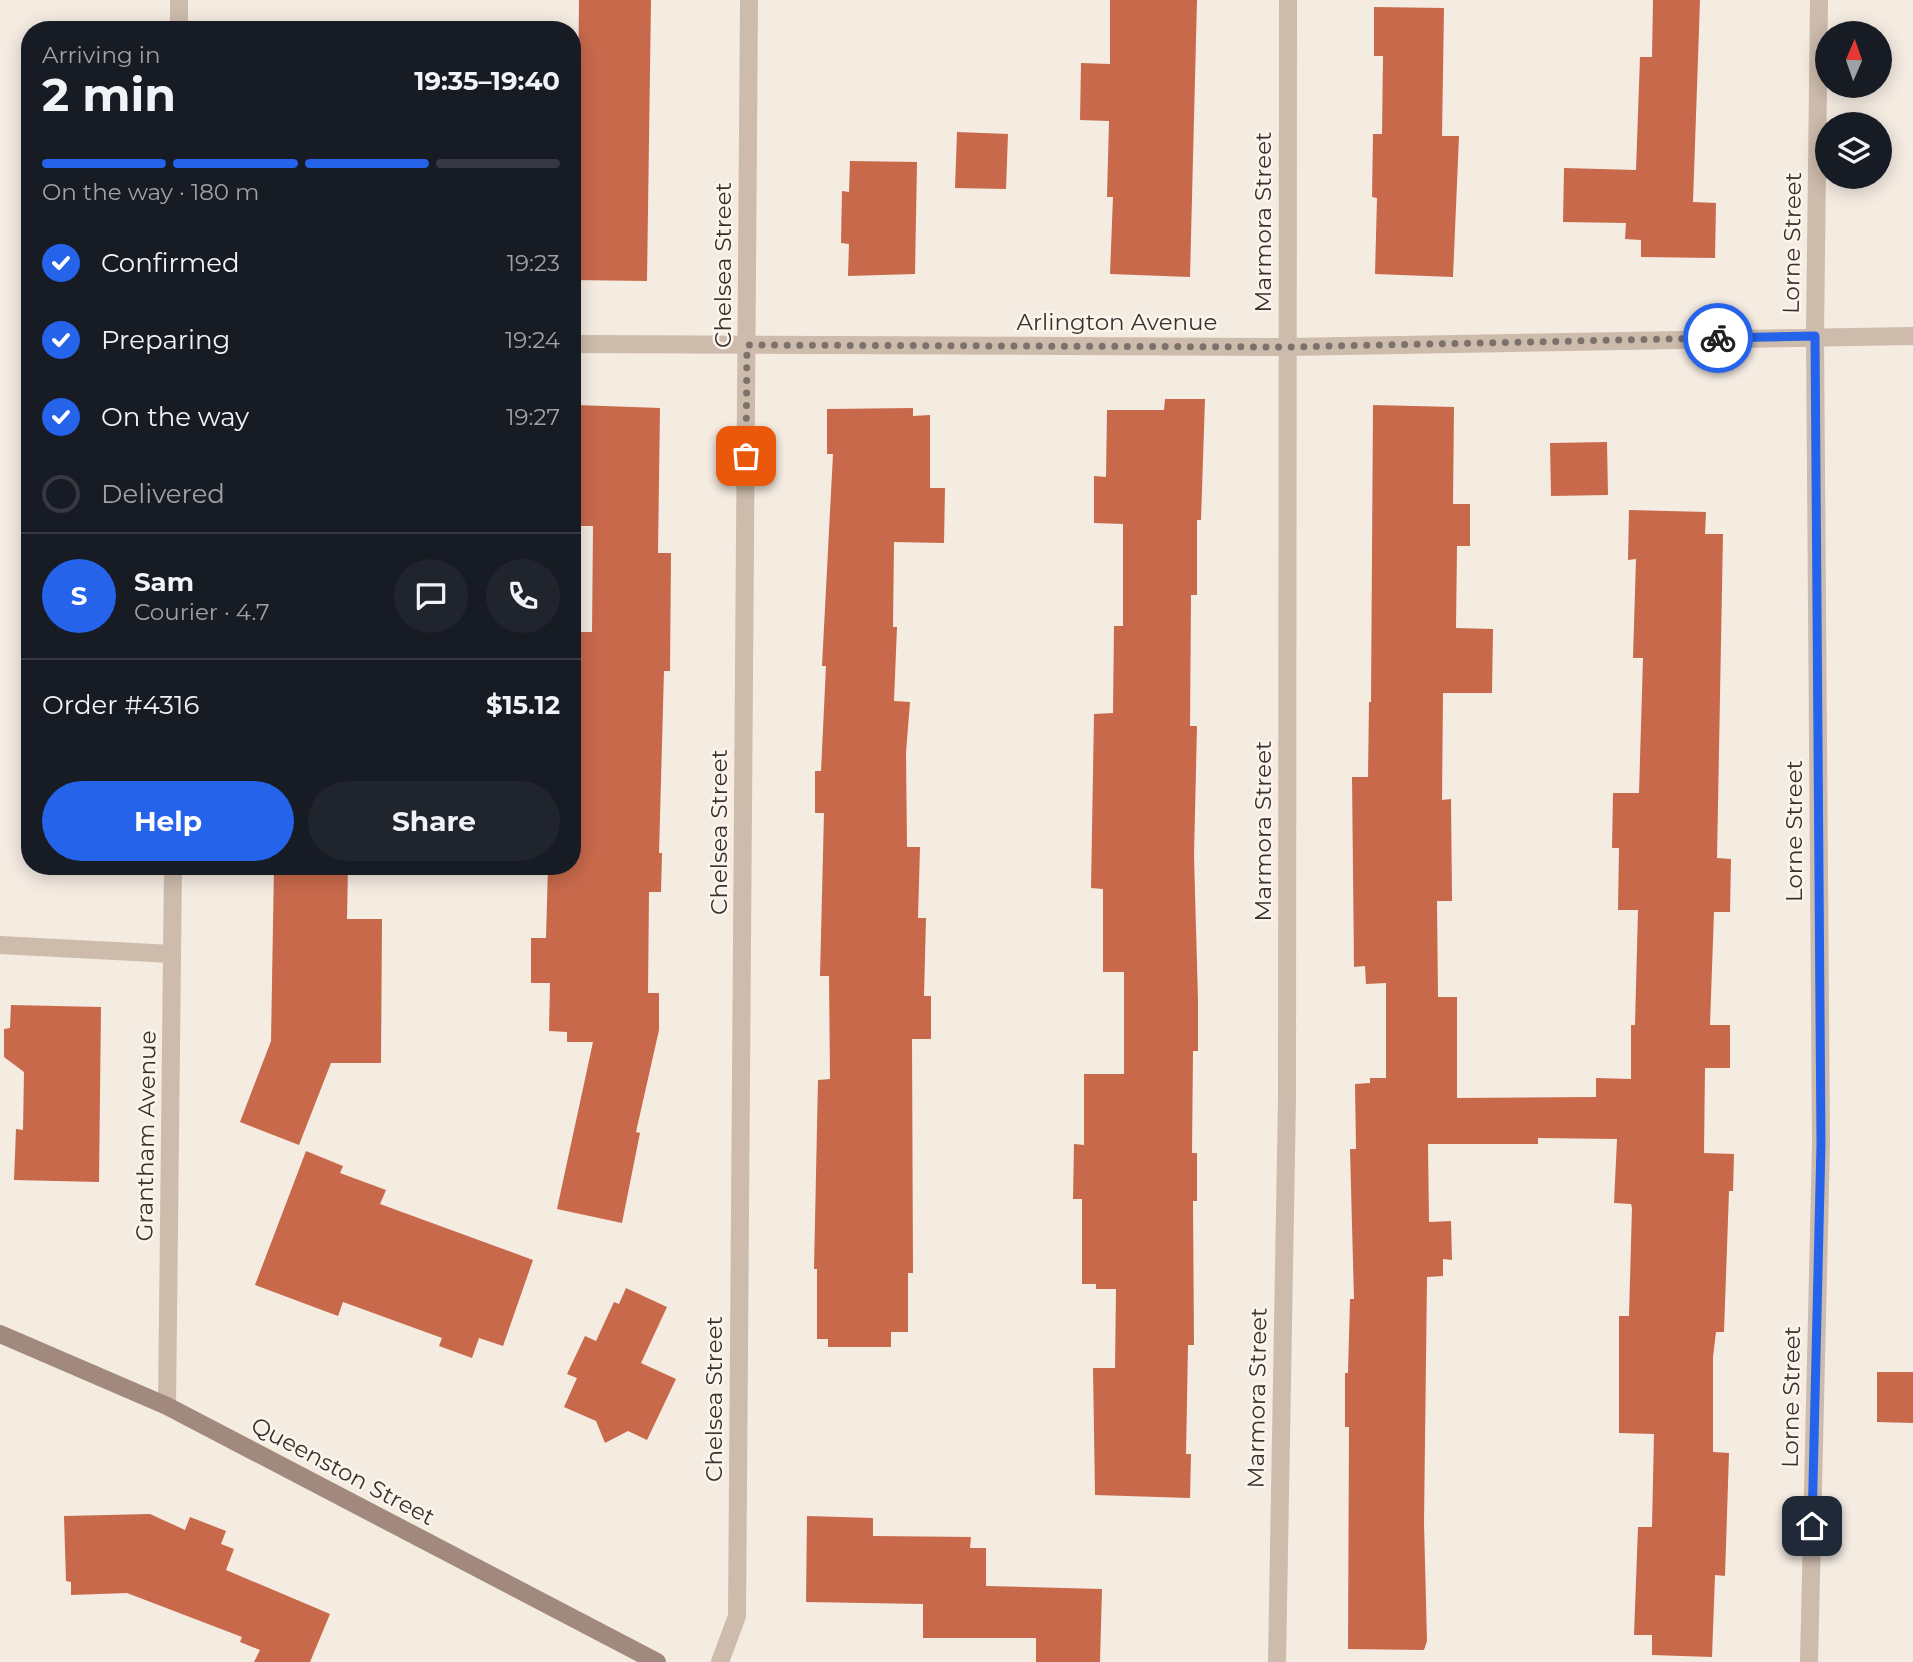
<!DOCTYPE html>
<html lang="en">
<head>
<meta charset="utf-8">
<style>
  :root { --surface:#171b24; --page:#20242c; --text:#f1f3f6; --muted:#9ea1a6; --line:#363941; --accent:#2563eb }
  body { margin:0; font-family:Montserrat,sans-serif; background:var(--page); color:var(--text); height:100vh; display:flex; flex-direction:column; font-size:26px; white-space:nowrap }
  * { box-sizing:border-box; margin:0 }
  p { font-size:23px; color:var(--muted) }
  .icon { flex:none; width:38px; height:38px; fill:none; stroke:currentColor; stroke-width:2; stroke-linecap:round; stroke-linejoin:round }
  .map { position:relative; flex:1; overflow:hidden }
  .panel { position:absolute; left:21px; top:21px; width:560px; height:854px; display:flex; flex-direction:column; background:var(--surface); border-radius:28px; box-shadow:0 4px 18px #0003 }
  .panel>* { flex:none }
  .needle { width:46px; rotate:2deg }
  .tools { position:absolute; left:1815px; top:21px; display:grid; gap:14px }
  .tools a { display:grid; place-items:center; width:77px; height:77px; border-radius:50%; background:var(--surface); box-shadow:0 4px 18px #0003; font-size:35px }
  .pin { position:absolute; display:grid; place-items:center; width:60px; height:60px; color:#fff; margin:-30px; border-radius:14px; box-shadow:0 4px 10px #0006 }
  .courier { position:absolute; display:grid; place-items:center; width:70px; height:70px; margin:-35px; border:5px solid #2563eb; border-radius:50%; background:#fff; color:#222; box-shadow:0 2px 9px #0007 }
  .summary em { font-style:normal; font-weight:700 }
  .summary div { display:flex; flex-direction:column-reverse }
  .summary { display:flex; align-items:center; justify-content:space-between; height:119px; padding:0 21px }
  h1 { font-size:46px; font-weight:700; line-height:52px }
  .bar { display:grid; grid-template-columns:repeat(4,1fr); gap:10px 7px; align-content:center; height:84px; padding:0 21px }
  .bar i { height:9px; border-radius:5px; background:var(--line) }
  .bar .active { background:var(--accent) }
  .bar p { grid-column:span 4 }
  .line { display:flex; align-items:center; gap:18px; padding:0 21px; border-top:2px solid var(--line) }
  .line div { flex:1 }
  .round { display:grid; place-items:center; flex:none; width:74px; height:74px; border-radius:37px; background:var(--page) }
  ol { padding:0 21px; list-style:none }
  li { display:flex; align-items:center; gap:21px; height:77px }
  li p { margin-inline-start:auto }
  li .icon { padding:7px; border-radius:50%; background:var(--accent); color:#fff; stroke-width:4 }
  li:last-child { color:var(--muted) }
  li i { width:38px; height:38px; border:4px solid var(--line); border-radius:50% }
  .primary-button { display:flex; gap:14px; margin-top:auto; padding:14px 21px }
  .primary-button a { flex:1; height:80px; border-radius:42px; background:var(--accent); color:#fff; font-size:28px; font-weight:700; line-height:80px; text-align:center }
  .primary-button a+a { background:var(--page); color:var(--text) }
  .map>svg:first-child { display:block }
</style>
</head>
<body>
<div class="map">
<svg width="1913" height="1662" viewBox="0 0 1913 1662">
  <rect width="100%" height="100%" fill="#f4ebe1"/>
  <path fill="#c8694b" d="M579,0h72l-4,281 -75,-1v-182h6z
    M1110,0h87l-7,277 -80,-3 3,-77h-6l2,-76 -29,-1 1,-57 29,1z
    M1653,0h47l-7,202 23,1 -1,55 -74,-1v-17l-16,-1 1,-16 -63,-1 1,-54 72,2 4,-113h12z
    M1374,7l70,1 -2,128h17l-6,141 -78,-3 2,-76 -5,-1 1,-63h9l1,-78h-9z
    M957,132l51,2 -2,55 -51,-1z
    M850,161l67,1 -2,112 -67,2 1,-32 -8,-1 1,-52 7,1z
    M1165,399h40l-4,121h-4v75h-6l-1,131h7l-3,130 4,144v51h-5l-1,102h5v48h-4l1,144h-6l-2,109h5l-1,44 -95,-3 -2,-127h22l1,-79h-20v-5h-14v-85h-9l1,-55 10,1v-71h40v-102h-21v-83l-12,-1 3,-174 19,-1 1,-87h9v-102l-29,-1v-47l12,1 1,-67h57z
    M576,405l84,3 -2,145h13l-1,118h-6l-5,182h3l-1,39h-12l-1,101h11v37l-23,102 4,1 -18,90 -65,-14 36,-167h-26v-10l-18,-1 1,-48h-19v-45h15l2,-72h24v-224h7v-10h13l1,-106h-17l-2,-11z
    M1373,405l81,2 -1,97h17v42h-13l-1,82 37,1 -1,64h-49l-1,107 9,-1 1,102h-15l1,96h19v101l139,-1v-19l35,1v-54h4l3,-115h-20l1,-62h-7l1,-55h26l4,-135h-10l3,-99 -8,1 1,-50 77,2 -1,22h18l-6,324 14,1 -1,53h-16l-4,113h20v43h-25l-1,85 30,1 -1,37h-4l-5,141h-8l-3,25v95l16,1 -4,123 -10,-1 -3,82 -60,-2v-20h-18l4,-108h14l2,-93 -35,-1v-117h10l3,-108 -1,-4 -17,-1 3,-64 -79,-1v6h-110l1,78 22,-1 1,39 -9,-1v17l-16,1 -3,246 3,118 -3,9 -76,-1 1,-222h-4v-54h3l2,-74h4l-4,-150h6l-1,-65 15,-1v-5h16v-95l-20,1 -1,-18 -11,1 -2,-190h16l1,-75h2z
    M913,408v8l17,-1v73h15l-1,55 -50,-1 -1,85h4l-3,74 16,1 -4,51 1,94h13l-2,71h8l-2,78h7v43h-19l1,234h-5v59h-17v15h-63v-8h-11v-70h-3l4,-189 12,-1 -1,-103h-9l4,-163h-9v-42h6l5,-105h-4l11,-212h-6v-45z
    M1607,442l1,53 -57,1 -1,-53z
    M274,866h74l-1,53h35l-1,144h-50l-32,82 -59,-23 31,-81z
    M11,1005l90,2 -2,175 -85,-2 2,-51 7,1 1,-58 -20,-15v-28l6,-1z
    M306,1151l37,15 -3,7 46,17 -6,14 153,56 -30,86 -24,-8 -7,20 -33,-12 3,-8 -99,-36 -5,14 -83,-31z
    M626,1288l41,19 -26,56 35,16 -29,61 -19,-9 -23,12 -9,-22 -32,-14 13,-29 -10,-4 18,-38 11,5 18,-39 5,2z
    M1877,1372h36v51l-36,-1z
    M150,1514l35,16 5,-13 36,14 -5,13 13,5 -8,21 104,44 -20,48h-56l6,-12 -20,-8 2,-5 -115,-44 -56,2v-13l-5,-1 -2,-65z
    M807,1516l66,2v18l98,1 -1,11h16v38l116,3 -2,73h-64v-24h-113v-34l-117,-2z"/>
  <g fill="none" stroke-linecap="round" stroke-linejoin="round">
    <path stroke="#cdbbac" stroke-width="18" d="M179,0v30
      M572,344l715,3 626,-11
      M0,945l172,9
      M167,1406l6,-540
      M720,1662l17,-46 12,-1616
      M1277,1662l10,-563 1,-1099
      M1809,1662l12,-518 -6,-808 4,-336"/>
    <path stroke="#a18a7d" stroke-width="18" d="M0,1334l167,72 490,256"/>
  </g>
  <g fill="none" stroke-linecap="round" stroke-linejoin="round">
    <path stroke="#7c716b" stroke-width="7" stroke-dasharray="0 12.6" d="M746,456l1,-111 540,2 431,-9"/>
    <path stroke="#2563eb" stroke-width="9" d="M1718,338l97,-2 6,808 -9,382"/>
  </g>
  <g text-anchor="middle" stroke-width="5" stroke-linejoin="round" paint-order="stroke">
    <g font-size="23" fill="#3b302b" stroke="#fbf5ee">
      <text transform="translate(1263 222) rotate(-90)" y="8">Marmora Street</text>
      <text transform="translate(1792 243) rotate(-89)" y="8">Lorne Street</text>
      <text transform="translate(723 265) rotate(-90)" y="8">Chelsea Street</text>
      <text x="1117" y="330">Arlington Avenue</text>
      <text transform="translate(1263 831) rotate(-90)" y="8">Marmora Street</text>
      <text transform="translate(1794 831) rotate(-90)" y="8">Lorne Street</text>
      <text transform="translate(719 832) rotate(-90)" y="8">Chelsea Street</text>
      <text transform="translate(146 1136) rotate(-89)" y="8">Grantham Avenue</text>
      <text transform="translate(1791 1397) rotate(-89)" y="8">Lorne Street</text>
      <text transform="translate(1257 1398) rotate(-89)" y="8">Marmora Street</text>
      <text transform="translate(714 1399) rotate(-90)" y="8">Chelsea Street</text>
      <text transform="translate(343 1471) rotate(28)" y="8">Queenston Street</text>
    </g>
  </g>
</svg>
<div class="tools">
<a><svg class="needle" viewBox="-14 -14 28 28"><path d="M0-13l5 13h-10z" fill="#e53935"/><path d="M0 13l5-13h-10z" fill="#9ea1a6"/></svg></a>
<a><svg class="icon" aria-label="layers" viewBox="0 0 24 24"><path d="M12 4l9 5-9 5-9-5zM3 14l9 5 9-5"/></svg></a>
</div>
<div class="pin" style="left:746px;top:456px;background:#ea580c"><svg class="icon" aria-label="bag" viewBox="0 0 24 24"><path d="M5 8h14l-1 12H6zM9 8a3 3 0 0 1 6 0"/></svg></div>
<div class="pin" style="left:1812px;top:1526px;background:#1f2937"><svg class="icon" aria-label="home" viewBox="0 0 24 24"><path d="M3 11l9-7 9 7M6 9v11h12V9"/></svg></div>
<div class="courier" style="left:1718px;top:338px"><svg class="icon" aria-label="bike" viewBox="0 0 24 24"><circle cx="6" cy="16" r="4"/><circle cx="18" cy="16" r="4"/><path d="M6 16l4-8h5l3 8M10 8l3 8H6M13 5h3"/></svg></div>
<section class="panel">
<div class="summary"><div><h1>2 min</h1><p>Arriving in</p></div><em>19:35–19:40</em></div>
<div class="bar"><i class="active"></i><i class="active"></i><i class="active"></i><i></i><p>On the way · 180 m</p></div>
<ol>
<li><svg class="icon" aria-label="check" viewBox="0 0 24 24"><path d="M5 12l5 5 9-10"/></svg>Confirmed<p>19:23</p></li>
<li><svg class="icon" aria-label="check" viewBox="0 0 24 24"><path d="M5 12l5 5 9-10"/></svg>Preparing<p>19:24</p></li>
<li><svg class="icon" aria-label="check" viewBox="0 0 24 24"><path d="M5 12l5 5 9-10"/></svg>On the way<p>19:27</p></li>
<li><i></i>Delivered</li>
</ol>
<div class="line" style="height:126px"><b class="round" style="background:var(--accent);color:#fff">S</b><div><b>Sam</b><p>Courier · 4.7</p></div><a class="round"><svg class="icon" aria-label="chat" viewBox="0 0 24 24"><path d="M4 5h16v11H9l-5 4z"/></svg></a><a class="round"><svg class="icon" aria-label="phone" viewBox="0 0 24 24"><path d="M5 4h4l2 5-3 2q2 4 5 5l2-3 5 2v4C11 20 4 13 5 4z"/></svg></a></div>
<div class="line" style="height:91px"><div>Order #4316</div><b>$15.12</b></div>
<div class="primary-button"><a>Help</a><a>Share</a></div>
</section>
</div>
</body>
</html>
